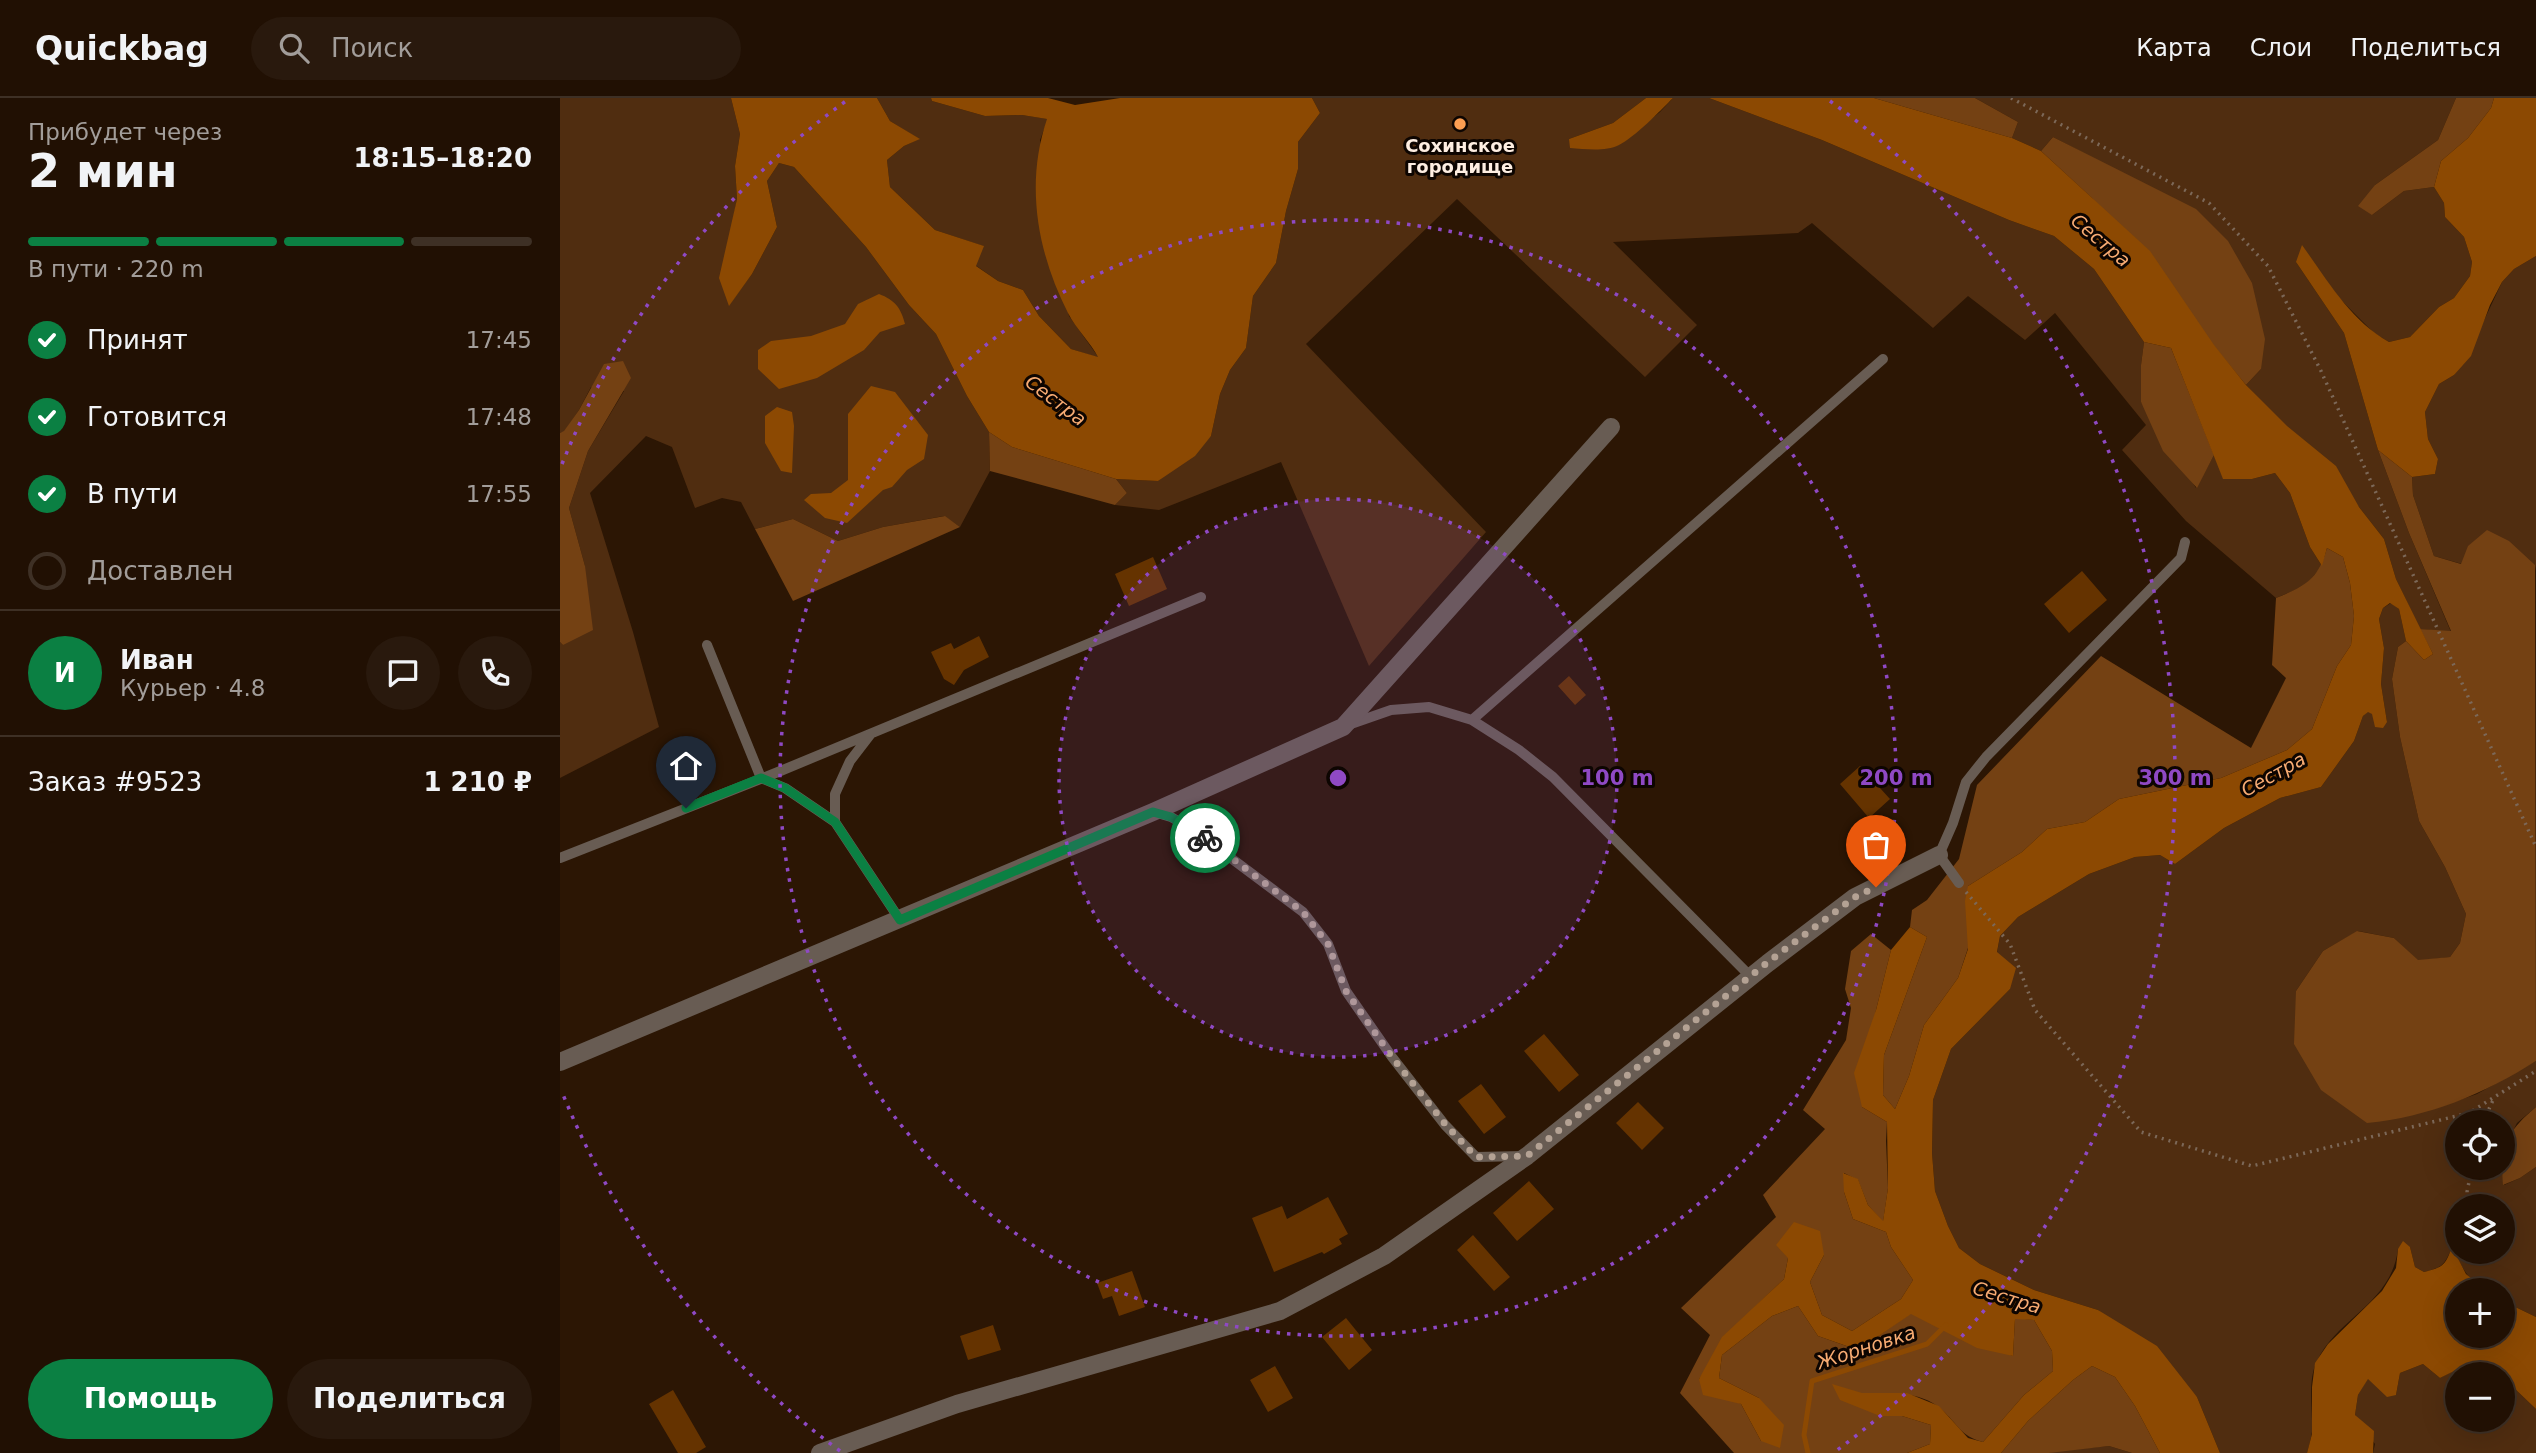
<!DOCTYPE html>
<html lang="ru">
<head>
<meta charset="utf-8">
<style>
  :root { --surface:#211003; --page:#29190d; --text:#f1f3f6; --muted:#a29d9a; --line:#3e3025; --accent:#0b8043 }
  body { margin:0; font-family:"DejaVu Sans",sans-serif; background:var(--page); color:var(--text); height:100vh; display:flex; flex-direction:column; font-size:26px; white-space:nowrap }
  * { box-sizing:border-box; margin:0 }
  p { font-size:23px; color:var(--muted) }
  .icon { flex:none; width:38px; height:38px; fill:none; stroke:currentColor; stroke-width:2; stroke-linecap:round; stroke-linejoin:round }
  .map { position:relative; flex:1; overflow:hidden }
  .panel { display:flex; flex-direction:column; background:var(--surface); width:560px }
  .panel>* { flex:none }
  .buttons { position:absolute; left:1885px; top:1012px; display:grid; gap:14px }
  .buttons a { display:grid; place-items:center; width:70px; height:70px; border-radius:50%; background:var(--surface); box-shadow:0 7px 28px #0002,0 0 0 2px var(--line); font-size:35px }
  .pin { position:absolute; display:grid; place-items:center; width:60px; height:60px; color:#fff; margin:-72px -30px; border-radius:50% 50% 50% 0; rotate:-45deg; box-shadow:0 0 7px #0007 }
  .pin .icon { rotate:45deg }
  .courier { position:absolute; display:grid; place-items:center; width:70px; height:70px; margin:-35px; border:5px solid #0b8043; border-radius:50%; background:#fff; color:#222; box-shadow:0 2px 9px #0007 }
  .headline em { font-style:normal; font-weight:700 }
  .headline div { display:flex; flex-direction:column-reverse }
  .headline { display:flex; align-items:center; justify-content:space-between; height:119px; padding:0 28px }
  h1 { font-size:46px; font-weight:700; line-height:52px }
  .bar { display:grid; grid-template-columns:repeat(4,1fr); gap:10px 7px; align-content:center; height:84px; padding:0 28px }
  .bar i { height:9px; border-radius:5px; background:var(--line) }
  .bar .current { background:var(--accent) }
  .bar p { grid-column:span 4 }
  .line { display:flex; align-items:center; gap:18px; padding:0 28px; border-top:2px solid var(--line) }
  .line div { flex:1 }
  .round { display:grid; place-items:center; flex:none; width:74px; height:74px; border-radius:37px; background:var(--page) }
  ol { padding:0 28px; list-style:none }
  li { display:flex; align-items:center; gap:21px; height:77px }
  li p { margin-inline-start:auto }
  li .icon { padding:7px; border-radius:50%; background:var(--accent); color:#fff; stroke-width:4 }
  li:last-child { color:var(--muted) }
  li i { width:38px; height:38px; border:4px solid var(--line); border-radius:50% }
  .primary-button { display:flex; gap:14px; margin-top:auto; padding:14px 28px }
  .primary-button a { flex:1; height:80px; border-radius:42px; background:var(--accent); color:#fff; font-size:28px; font-weight:700; line-height:80px; text-align:center }
  .primary-button a+a { background:var(--page); color:var(--text) }
  header { display:flex; align-items:center; gap:42px; box-sizing:border-box; height:98px; padding:0 35px; background:var(--surface); border-bottom:2px solid var(--line) }
  header strong { font-size:33px }
  nav { display:flex; gap:38px; margin-inline-start:auto; font-size:24px }
  .search { width:490px; height:63px; background:var(--page); display:flex; align-items:center; gap:18px; box-sizing:border-box; padding:0 24px; border-radius:38px; color:var(--muted); font-size:26px }
  main { display:flex; flex:1; min-height:0 }
  .map>svg:first-child { display:block }
</style>
</head>
<body>
<header>
<strong>Quickbag</strong>
<div class="search"><svg class="icon" aria-label="search" viewBox="0 0 24 24"><circle cx="10" cy="10" r="6"/><path d="M15 15l6 6"/></svg>Поиск</div>
<nav><a>Карта</a><a>Слои</a><a>Поделиться</a></nav>
</header>
<main>
<section class="panel">
<div class="headline"><div><h1>2 мин</h1><p>Прибудет через</p></div><em>18:15–18:20</em></div>
<div class="bar"><i class="current"></i><i class="current"></i><i class="current"></i><i></i><p>В пути · 220 m</p></div>
<ol>
<li><svg class="icon" aria-label="check" viewBox="0 0 24 24"><path d="M5 12l5 5 9-10"/></svg>Принят<p>17:45</p></li>
<li><svg class="icon" aria-label="check" viewBox="0 0 24 24"><path d="M5 12l5 5 9-10"/></svg>Готовится<p>17:48</p></li>
<li><svg class="icon" aria-label="check" viewBox="0 0 24 24"><path d="M5 12l5 5 9-10"/></svg>В пути<p>17:55</p></li>
<li><i></i>Доставлен</li>
</ol>
<div class="line" style="height:126px"><b class="round" style="background:var(--accent);color:#fff">И</b><div><b>Иван</b><p>Курьер · 4.8</p></div><a class="round"><svg class="icon" aria-label="chat" viewBox="0 0 24 24"><path d="M4 5h16v11H9l-5 4z"/></svg></a><a class="round"><svg class="icon" aria-label="phone" viewBox="0 0 24 24"><path d="M5 4h4l2 5-3 2q2 4 5 5l2-3 5 2v4C11 20 4 13 5 4z"/></svg></a></div>
<div class="line" style="height:91px"><div>Заказ #9523</div><b>1 210 ₽</b></div>
<div class="primary-button"><a>Помощь</a><a>Поделиться</a></div>
</section>
<div class="map">
<svg width="1976" height="1355" viewBox="0 0 1976 1355">
  <rect width="100%" height="100%" fill="#2c1604"/>
  <path fill="#502d10" fill-rule="evenodd" d="M0,0h171l9,36 -5,32 2,33 -5,27 -3,79 23,-31 25,-47 -10,-46 12,-18 15,4 72,80 43,58 27,29 31,62 22,36 1,39 -30,56 -16,-11 -61,11 -45,14 -45,-22 -38,10 -14,-27 -19,-4 -27,10 -23,-61 -26,-11 -56,57 43,139 26,95 -99,51v-136l3,3 22,-79 -16,-58 19,-57 36,-60 -33,-4 -12,23 -15,22 -4,1z
    M317,0h54l1,3 53,15 37,-1 26,4 -8,21 29,176 30,42 -28,-9 -32,-33 -16,-26 -25,-9 -23,-16 8,-19 -48,-16 -45,-43 -3,-27 17,-14 15,-7 -29,-18z
    M752,0h334l-33,25 -44,16 49,6 42,-33 13,-14h36l113,42 187,80 45,16 40,33 50,73 -3,23v37l55,86 18,-33 10,24h28l23,-6 15,20 20,54 12,19 -17,20 -29,12 -90,-77 -64,-71 24,-25 -91,-112 -30,27 -57,-44 -35,32 -121,-105 -14,10 -185,9 84,83 -52,52 -188,-178 -151,145 180,188 -117,134 -88,-204 -122,48 -44,-5 12,-12 -11,-14 42,2 53,-45 9,-42 10,-24 16,-22 7,-52 23,-33 10,-52 12,-42v-27l22,-29z
    M1415,0h481l-18,42 -63,45 -3,30 32,-24 30,-4 10,16 1,14 19,20 8,25 -2,14 -16,22 -15,9 -29,30 -21,5 -15,-9 -33,-33 -45,-38 48,71 34,117 31,83 42,99 -31,-3 -24,-50 -12,-40 -25,-32 -113,-122 15,-16 -141,-197 -67,-35 -12,14 -29,-13 6,-16z
    M1976,158v315l-1,-6 -73,-1 -28,-8 -21,-61 -1,-18 23,-3 3,-15 -10,-20 -3,-27 14,-28 15,-9 26,-46 22,-47 12,-13z
    M1831,505l8,6 7,32 -8,6 -6,32 8,58 19,84 26,46 21,47 -6,29 -10,14 -32,4 -24,-23 -36,-7 -35,20 -27,40 149,114 32,-11 59,-33v46l-19,16 -14,28 -1,-29h-45v45h45l2,18 16,-7 16,-11v150l-33,-16 -1,-11c-30,0 -37,-17 -50,-42 -8,17 -9,19 -28,24l-9,-5 -5,-20 -12,2c-7,55 -60,68 -81,112 -10,20 -4,49 -5,71 -1,7 -3,14 -5,21h-87l-23,-56 -99,-87 -64,-20 -54,-26 -21,-16 -11,-22 -13,-35 -3,-38 1,-53 18,-51 59,-60 -13,-36 3,-17 18,-19 71,-43 46,-17 25,-2 15,9 49,-36 56,-30 41,-11 33,-46 9,-25 5,-5 19,11 -6,-38 3,-36 -5,-29 4,-11zM1897,1108h45v45h-45z
    M1863,1266l17,14 18,-10 23,6h-24v45h45l1,-38 12,8 21,20v44h-163l2,-9 -20,-29 3,-20 10,-17 28,17 4,-22z
    M1549,1348l23,7h-83l5,-2z"/>
  <path fill="#744113" d="M1314,0h101l43,24 -6,16z
    M1896,0h38l-3,10 -23,30 -27,23 -7,26 -30,4 -32,24 -14,-9 17,-21 63,-45z
    M1493,39l143,72 32,32 24,42 13,56 -4,30 -15,16 -154,-187 -51,-47z
    M1584,244l27,6 43,107 -17,33 -34,-37 -22,-49v-37z
    M63,263l8,17 -43,73 -19,57 16,58 8,64 -30,15 -3,-3v-209l4,-2 15,-21 25,-46z
    M429,334l23,15 104,32 11,14 -12,12 -125,-34z
    M1818,352l34,27 1,18 21,61 27,8 7,-18 19,-16 22,11 26,24 1,496c-52,33 -107,56 -169,62l-46,-33 -27,-46 2,-53 27,-40 34,-20 37,7 24,22 32,-3 10,-14 6,-29 -21,-47 -26,-46 -19,-84 -8,-58 6,-32 8,-6 18,19 9,-6 -13,-25 31,2 -42,-98z
    M385,418l15,11 -167,74 -38,-72 38,-10 45,22 45,-14z
    M1767,450l16,9 7,26 4,33 -3,29 -14,21 -25,63 -25,21 -66,28 -102,21 -34,23 -38,7 -25,23 -54,34v62l-10,30 -34,47 -15,51 -14,33 -12,-14 1,-40 43,-118 -17,-10 2,-17 15,-10 32,-41 18,-74 124,-129 150,92 35,-70 -14,-13 4,-67c29,-12 42,-18 51,-50z
    M1311,836l20,16 -15,60 -14,97 25,15 -1,19 2,47 -5,34 -15,-17 -10,-25 -14,-7v19l9,27 33,13 5,15 22,33 -12,19 -49,32 -30,-16 -12,-33 14,-27 -36,3 -4,21 -27,26 -58,74 42,25 20,37 -2,-43 -40,-20 3,-23 50,-39 26,-10 20,30 40,14 53,-37 30,15 72,28 2,-38 19,2 18,31 1,20 -29,24 -41,47c-23,-6 -25,-18 -42,-33 -21,-19 -53,-15 -79,-16l17,23h23l29,9 -1,19 -23,9h-173l-54,-60 30,-58 -29,-27 95,-91 -13,-22 62,-66 -22,-19 43,-70 5,-32 -6,-19 6,-38z
    M1976,1009v60l-16,11 -17,7c-3,-38 3,-53 33,-78z
    M1532,1268l23,11 20,29 25,47h-28l-23,-7 -60,7h-48l27,-32 45,-41z"/>
  <path fill="#8c4902" d="M171,0h146l13,23 30,18 -16,7 -17,14 3,27 45,43 49,16 -8,20 22,15 25,9 16,26 32,33 27,8c-7,-14 -22,-28 -30,-44 -31,-61 -43,-129 -21,-194l-25,-4 -37,1 -53,-15 -1,-3h117l27,7 45,-7h192l8,15 -22,29v27l-12,42 -10,52 -23,33 -7,52 -16,22 -10,24 -9,42 -16,20 -37,25 -42,-2 -104,-32 -23,-15 -22,-36 -31,-62 -27,-29 -43,-58 -72,-80 -15,-4 -12,18 10,46 -25,47 -23,32 -10,-28 18,-79 -2,-33 5,-32z
    M1086,0h27c-13,13 -38,39 -54,47 -14,7 -34,4 -49,3l-1,-9 44,-16z
    M1149,0h165l138,40 29,13 109,100 64,94 32,40 41,41 49,40 23,41 25,32 12,40 37,75 -9,6 -18,-19 -7,-32 -9,-6 -7,5 -4,11 5,29 -3,36 6,38 -4,6 -8,-1 -3,-13 -4,-2 -5,4 -9,25 -33,46 -41,11 -56,30 -49,36 -15,-9 -25,2 -46,17 -71,43 -18,19 -3,16 19,16 -6,21 -59,60 -18,51 -1,53 3,38 13,35 11,22 21,16 54,26 64,20 59,36 40,51 23,56h-60l-25,-47 -20,-29 -23,-11 -19,14 -45,41 -27,32h-94l23,-9 1,-19 -29,-9h-22l-40,-16 -8,-16 30,9h45l32,13 29,32 15,4 41,-47 29,-24 -1,-20 -18,-31 -19,-1 -2,37 -36,-8 -66,-34 -53,36 -40,-14 -20,-30 -26,10 -50,39 -3,23 40,20 25,27 -4,23 -19,-7 -20,-37 -38,-9 -4,-16 23,-42 62,-58 4,-21 -12,-13 18,-23 26,9 4,24 -14,27 12,33 30,16 49,-32 12,-19 -22,-33 -5,-15 -33,-13 -9,-27 -1,-19 15,6 10,26 15,16 5,-33 -1,-66 -25,-15 -8,-34 22,-63 15,-60 19,-23 17,10 -43,118 -1,40 12,14 14,-33 15,-51 34,-47 10,-29 -3,-48 3,-15 54,-34 25,-23 38,-7 34,-23 102,-21 66,-28 25,-21 25,-63 14,-21 3,-29 -4,-33 -7,-26 -16,-9 -5,18 -12,-19 -20,-54 -15,-20 -23,6h-29l-52,-131 -27,-6 -50,-73 -40,-33 -45,-16 -187,-80z
    M1934,0h42v158l-22,13 -12,13 -12,23 -19,51 -17,19 -15,9 -14,28 3,27 10,20 -3,15 -23,3 -34,-27 -34,-117 -48,-71 6,-17c26,36 48,75 87,97l21,-5 29,-30 15,-9 16,-22 2,-14 -8,-25 -19,-20 -1,-14 -10,-16 7,-26 27,-23 23,-30z
    M319,196c16,6 22,14 26,30l-25,8 -16,18 -47,28 -38,11 -21,-20v-19l13,-9 40,-5 34,-12 13,-20z
    M311,288l24,6 33,43 -4,24 -17,11 -15,17 -9,3 -36,33 -22,-5 -21,-18 7,-6 20,-1 17,-13v-66z
    M217,309l15,5 2,14 -2,47 -11,-2 -16,-28v-27z
    M1843,1143l7,6 5,20 9,5c19,-5 21,-6 28,-25l14,27 20,16h-29v45h45l1,-34 33,16v92l-21,-20 -12,-8 -1,-7h-21l-23,-5 -18,9 -17,-14 -23,9 -4,22 -9,2 -19,-18 -10,16 -3,20 19,16 -1,22h-66l5,-19v-47l3,-24 13,-19 54,-53 14,-23 2,-19z"/>
  <g fill="none" stroke-linecap="round" stroke-linejoin="round">
    <path stroke="#8c4902" stroke-width="5" d="M1248,1355l-4,-18 8,-54 115,-37 19,-19"/>
  </g>
  <path fill="#653300" d="M593,459l14,32 -38,17 -14,-32z
    M1522,473l25,29 -38,33 -25,-29z
    M419,538l10,21 -25,13 -10,15 -10,-6 -13,-27 20,-9 3,6z
    M1009,578l17,19 -11,10 -17,-19z
    M1300,668l30,33 -21,19 -29,-34z
    M984,936l35,41 -20,17 -35,-41z
    M921,986l25,33 -22,17 -26,-33z
    M1078,1004l26,26 -22,22 -26,-27z
    M969,1083l25,28 -37,32 -24,-28z
    M768,1099l20,37 -9,5 3,5 -18,10 -2,-2 -48,20 -22,-54 30,-12 5,13z
    M913,1137l37,42 -16,14 -37,-41z
    M572,1173l13,36 -26,9 -7,-20 -9,3 -6,-16z
    M786,1220l26,32 -23,20 -27,-33z
    M433,1227l8,25 -33,10 -8,-24z
    M715,1268l18,32 -25,14 -18,-32z
    M113,1292l33,57 -10,6h-18l-29,-49z"/>
  <g fill="none" stroke-linecap="round" stroke-linejoin="round">
    <path stroke="#7c6858" stroke-width="3.5" stroke-dasharray="2 5" stroke-linecap="butt" d="M1451,0l198,105 59,63 53,105 215,476
      M1406,794l44,52 25,66 106,122 111,34 217,-53 67,-42
      M1923,1024l11,-24
      M1908,1108l-1,-14 5,-25
      M1915,1153l1,7"/>
    <path stroke="#685c53" stroke-width="10" d="M147,547l54,133 24,10 50,34
      M912,622l411,-361
      M788,627l43,-15 38,-3 43,13 47,30 34,27 197,199
      M310,637l-20,26 -15,33v28l65,98
      M594,714l17,5 21,12 111,83 25,32 18,47 46,66 53,68 31,32 48,-1
      M0,760l218,-86 423,-175
      M1399,785l-20,-28 14,-32 13,-41 20,-25 195,-199 4,-16"/>
    <path stroke="#685c53" stroke-width="18" d="M0,964l593,-250 190,-85 268,-300
      M260,1355l137,-49 323,-93 104,-55 143,-100 241,-193 87,-66 84,-42"/>
  </g>
  <g fill="none" stroke-linecap="round" stroke-linejoin="round">
    <path stroke="#b4a294" stroke-width="7" stroke-dasharray="0 12.6" d="M645,740l98,74 25,32 18,47 46,66 54,68 30,32 51,-1 241,-194 87,-65 21,-10"/>
    <path stroke="#0b8043" stroke-width="9" d="M126,710l75,-30 24,10 50,34 65,98 253,-108 18,5 34,21"/>
  </g>
  <circle cx="778" cy="680" r="279" fill="#8f49c4" fill-opacity=".12"/>
  <g fill="none" stroke="#8f49c4" stroke-width="3.5" stroke-dasharray="3.5 7">
    <circle cx="778" cy="680" r="279"/>
    <circle cx="778" cy="680" r="558"/>
    <path d="M280 1353A837 837 0 0 1 2 994M2 366A837 837 0 0 1 286 3M1270 3A837 837 0 0 1 1276 1353"/>
  </g>
  <circle fill="#fc9e52" stroke="#0d0501" stroke-width="2.5" cx="900" cy="26" r="7"/>
  <g text-anchor="middle" stroke-width="6" stroke-linejoin="round" paint-order="stroke">
    <g font-size="18" font-weight="bold" fill="#feeee2" stroke="#0d0501">
      <text x="900" y="54">Сохинское<tspan x="900" dy="21">городище</tspan></text>
    </g>
    <g font-size="19" font-style="italic" fill="#f7ab72" stroke="#0d0501">
      <text transform="translate(1541 142) rotate(40)" y="7">Сестра</text>
      <text transform="translate(496 302) rotate(37)" y="7">Сестра</text>
      <text transform="translate(1713 676) rotate(-29)" y="7">Сестра</text>
      <text transform="translate(1447 1199) rotate(17)" y="7">Сестра</text>
      <text transform="translate(1306 1249) rotate(-18)" y="7">Жорновка</text>
    </g>
  </g>
  <circle cx="778" cy="680" r="10" fill="#8f49c4" stroke="#0d0501" stroke-width="3.5"/>
  <g font-size="21" text-anchor="middle" font-weight="bold" fill="#8f49c4" stroke="#0d0501" stroke-width="6" stroke-linejoin="round" paint-order="stroke">
    <text x="1057" y="687">100 m</text>
    <text x="1336" y="687">200 m</text>
    <text x="1615" y="687">300 m</text>
  </g>
</svg>
<div class="buttons">
<a><svg class="icon" aria-label="locate" viewBox="0 0 24 24"><circle cx="12" cy="12" r="6"/><path d="M12 2v4M12 18v4M2 12h4M18 12h4"/></svg></a>
<a><svg class="icon" aria-label="layers" viewBox="0 0 24 24"><path d="M12 4l9 5-9 5-9-5zM3 14l9 5 9-5"/></svg></a>
<a>+</a>
<a>−</a>
</div>
<div class="pin" style="left:1316px;top:789px;background:#ea580c"><svg class="icon" aria-label="bag" viewBox="0 0 24 24"><path d="M5 8h14l-1 12H6zM9 8a3 3 0 0 1 6 0"/></svg></div>
<div class="pin" style="left:126px;top:710px;background:#1f2937"><svg class="icon" aria-label="home" viewBox="0 0 24 24"><path d="M3 11l9-7 9 7M6 9v11h12V9"/></svg></div>
<div class="courier" style="left:645px;top:740px"><svg class="icon" aria-label="bike" viewBox="0 0 24 24"><circle cx="6" cy="16" r="4"/><circle cx="18" cy="16" r="4"/><path d="M6 16l4-8h5l3 8M10 8l3 8H6M13 5h3"/></svg></div>
</div>
</main>
</body>
</html>
